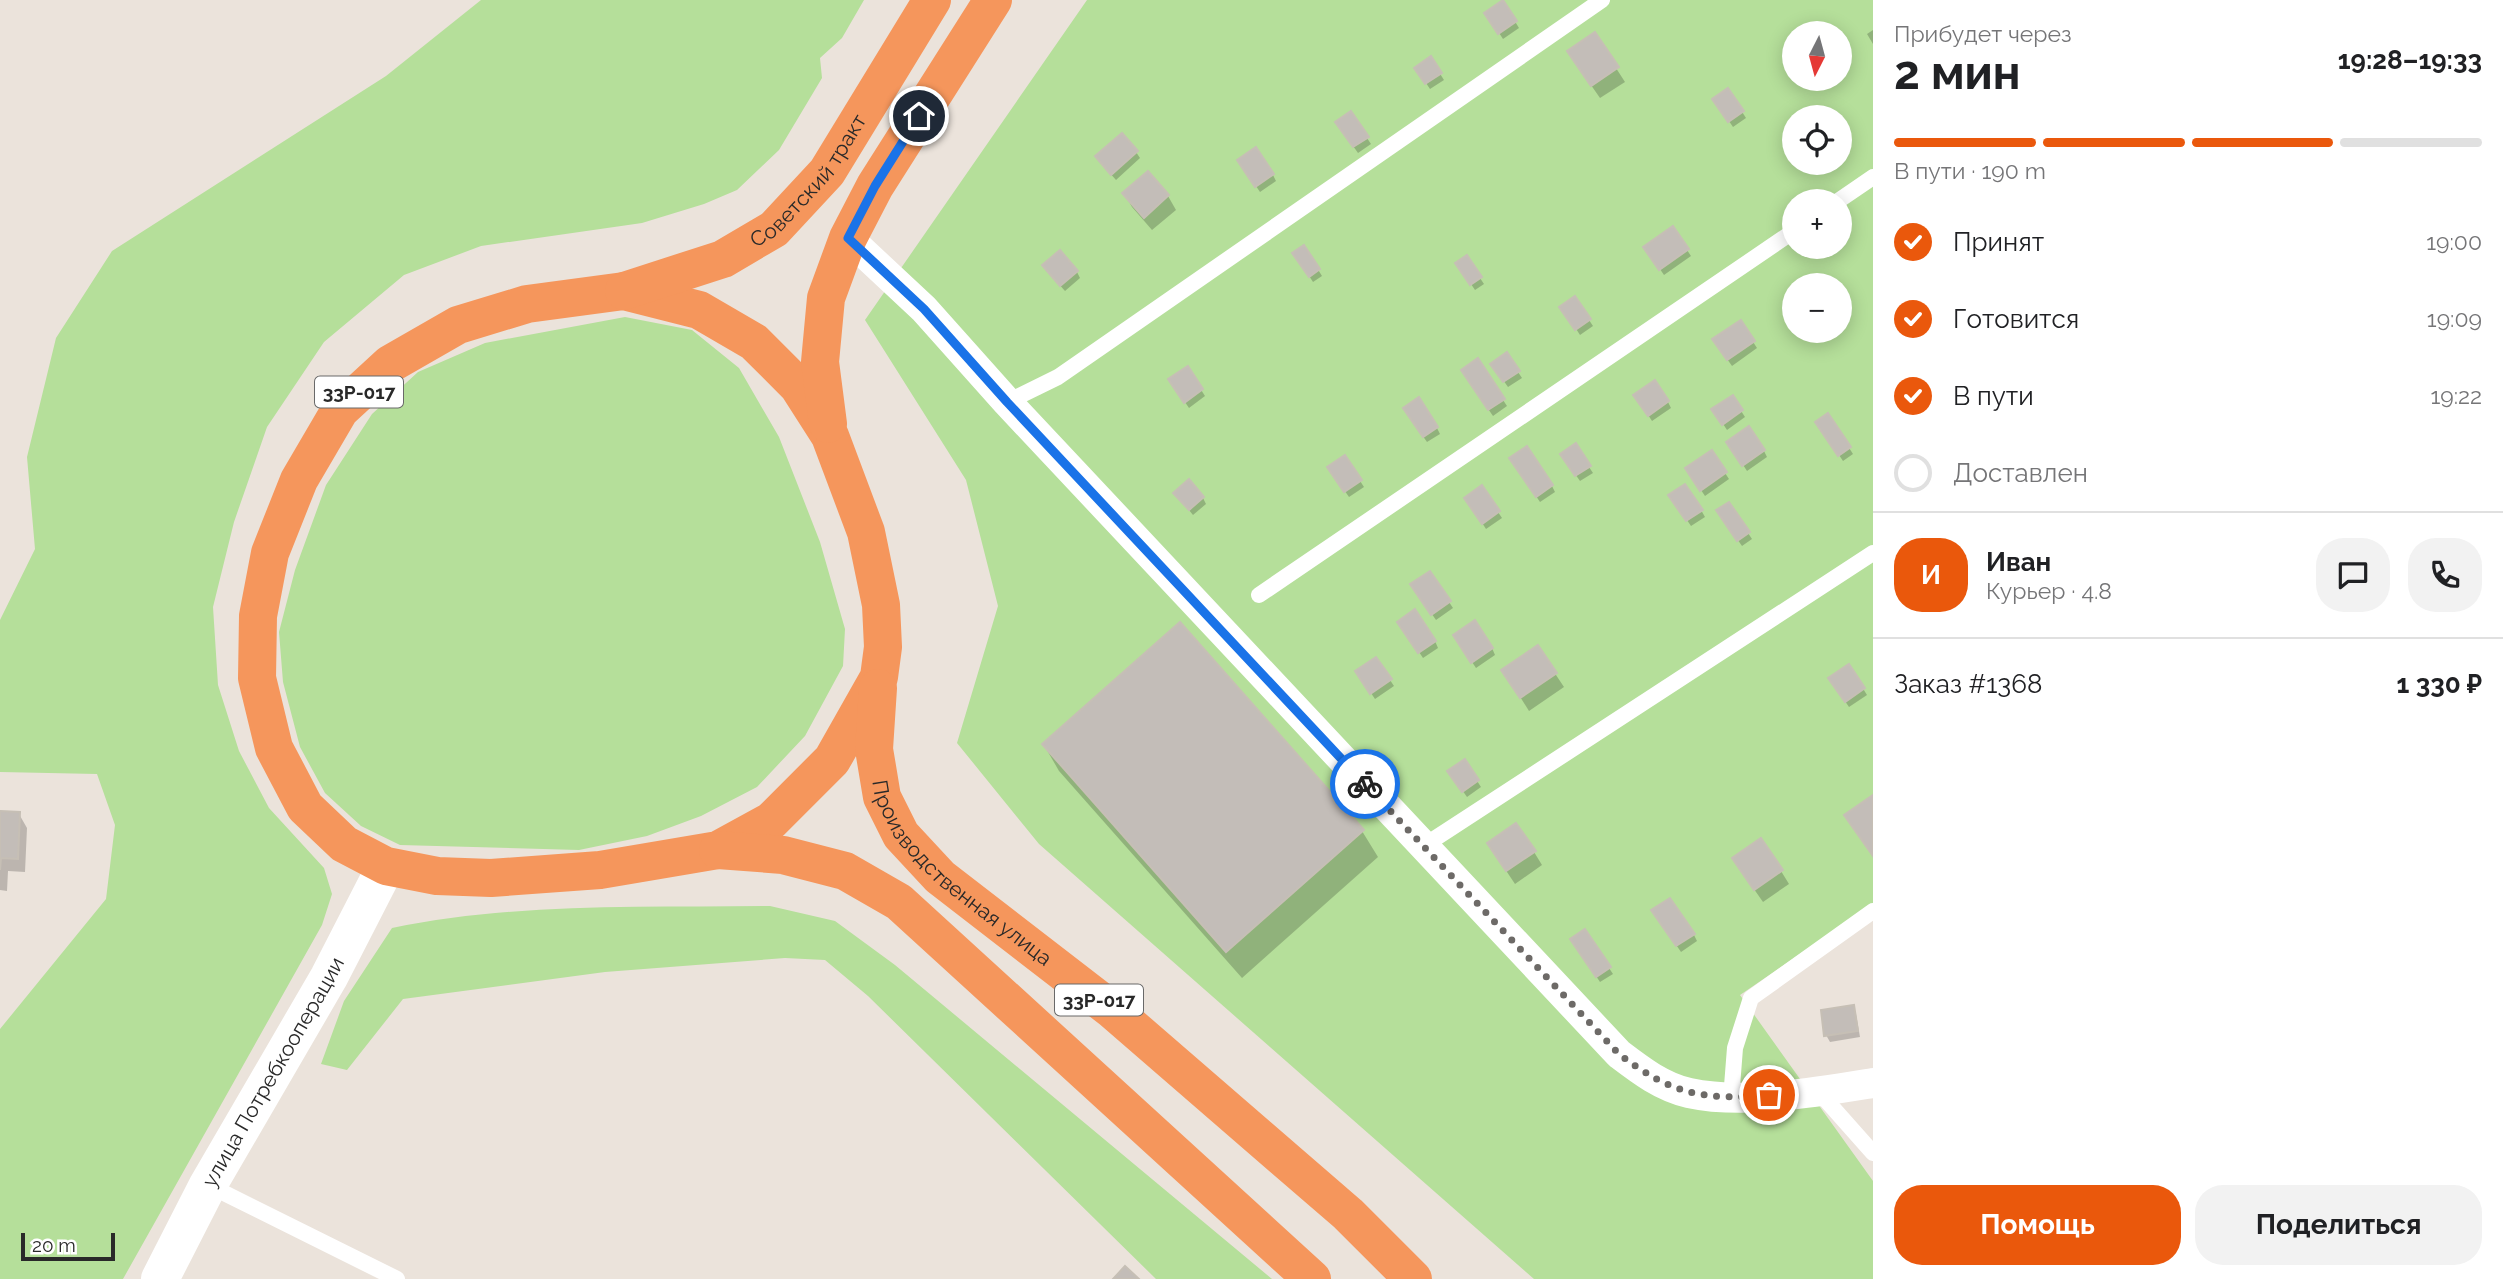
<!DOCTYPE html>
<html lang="ru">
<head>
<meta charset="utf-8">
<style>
  :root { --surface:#fff; --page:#f2f2f2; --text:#202124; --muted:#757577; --line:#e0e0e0; --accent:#ea580c }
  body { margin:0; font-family:Raleway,sans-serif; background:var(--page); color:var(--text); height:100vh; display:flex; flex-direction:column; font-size:26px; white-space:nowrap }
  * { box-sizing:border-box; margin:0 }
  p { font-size:23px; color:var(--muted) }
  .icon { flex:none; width:38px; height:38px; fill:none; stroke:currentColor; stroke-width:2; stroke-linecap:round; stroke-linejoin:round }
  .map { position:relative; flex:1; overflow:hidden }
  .details { display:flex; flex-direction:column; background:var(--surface); width:630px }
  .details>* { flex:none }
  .needle { width:46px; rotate:186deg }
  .buttons { position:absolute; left:1782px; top:21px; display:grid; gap:14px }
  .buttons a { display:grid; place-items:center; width:70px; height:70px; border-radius:50%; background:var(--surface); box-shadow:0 4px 18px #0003; font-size:35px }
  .scale { position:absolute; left:21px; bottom:18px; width:94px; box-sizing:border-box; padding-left:7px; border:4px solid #292929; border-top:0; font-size:19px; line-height:24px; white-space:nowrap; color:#292929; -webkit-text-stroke:5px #fff; paint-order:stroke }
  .pin { position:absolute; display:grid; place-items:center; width:60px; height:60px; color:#fff; margin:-30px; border:4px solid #fff; border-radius:50%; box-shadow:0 2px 7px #0007 }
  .courier { position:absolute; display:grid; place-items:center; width:70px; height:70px; margin:-35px; border:5px solid #1a73e8; border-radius:50%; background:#fff; color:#222; box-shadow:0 2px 9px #0007 }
  .head em { font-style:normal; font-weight:700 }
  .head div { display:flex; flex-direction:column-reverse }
  .head { display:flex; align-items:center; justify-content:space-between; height:119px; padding:0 21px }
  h1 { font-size:46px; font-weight:700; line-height:52px }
  .bar { display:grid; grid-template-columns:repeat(4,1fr); gap:10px 7px; align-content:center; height:84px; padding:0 21px }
  .bar i { height:9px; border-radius:5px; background:var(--line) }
  .bar .current { background:var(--accent) }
  .bar p { grid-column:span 4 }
  .line { display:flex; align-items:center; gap:18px; padding:0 21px; border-top:2px solid var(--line) }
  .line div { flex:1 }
  .round { display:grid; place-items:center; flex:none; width:74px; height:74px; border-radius:28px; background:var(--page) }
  ol { padding:0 21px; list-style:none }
  li { display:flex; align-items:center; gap:21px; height:77px }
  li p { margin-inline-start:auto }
  li .icon { padding:7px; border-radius:50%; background:var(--accent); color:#fff; stroke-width:4 }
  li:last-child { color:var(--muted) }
  li i { width:38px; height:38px; border:4px solid var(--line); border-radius:50% }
  .button { display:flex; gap:14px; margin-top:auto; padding:14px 21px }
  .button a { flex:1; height:80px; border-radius:28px; background:var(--accent); color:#fff; font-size:28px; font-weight:700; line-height:80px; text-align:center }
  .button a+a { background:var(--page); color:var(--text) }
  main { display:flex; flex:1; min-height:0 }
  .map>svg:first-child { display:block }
</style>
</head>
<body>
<main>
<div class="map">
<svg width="1873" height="1279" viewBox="0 0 1873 1279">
  <rect width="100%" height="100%" fill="#ebe3db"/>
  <path fill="#b5df9a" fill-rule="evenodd" d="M481,0h383l-22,38 -22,20 2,20 -43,72 -42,40 -33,14 -62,19 -161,23 -77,29 -80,67 -57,85 -33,95 -21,85 5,78 21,66 30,57 55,60 8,26 -10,31 -199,354h-123v-250l106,-130 9,-74 -18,-51 -97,-2v-152l35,-71 -8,-92 29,-119 56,-87 274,-175z
    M1087,0h786v904l-133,91 133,186v98h-339l-495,-435 -82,-101 41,-137 -32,-126 -101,-160zM1794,33h45v46h-45zM1794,117h45v46h-45zM1794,201h45v46h-45zM1794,285h45v46h-45z
    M625,317l67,13 47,38 40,69 41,105 25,87 -2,37 -38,70 -48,51 -56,29 -54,20 -68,14 -179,-5 -39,-19 -36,-33 -25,-46 -17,-65 -4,-50 16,-62 31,-85 46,-71 46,-42 67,-29z
    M770,906l65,15 60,44 377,314h-116l-288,-283 -43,-36 -40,-2 -180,14 -202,27 -56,71 -26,-6 23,-63 48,-73c124,-26 252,-20 378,-22z"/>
  <path fill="#0003" d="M1503,2l16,26 -16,11 -17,-26z
    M1873,30v14l-6,-10z
    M1594,34l31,48 -25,16 -23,-33z
    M1430,58l14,22 -14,9 -10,-15z
    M1728,90l18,28 -13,9 -15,-22z
    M1341,129l26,9 4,6 -13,9z
    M1839,142l6,8 -6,4z
    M1136,152l4,6 -24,22 -15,-17z
    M1243,167l30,8 3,6 -16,11z
    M1148,173l20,23 8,14 -24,20 -20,-23 -8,-14z
    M1304,247l18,29 -9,6 -15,-23z
    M1687,250l4,6 -27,19 -15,-22z
    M1461,269l19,9 4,6 -9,6z
    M1048,272h29l3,6 -15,13z
    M1562,307l27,13 4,6 -13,9z
    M1740,322l17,26 -25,18 -14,-20z
    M1477,361l30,45 -14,10 -27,-39z
    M1187,368l18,28 -16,12 -15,-22z
    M1496,370l22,2 4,6 -14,9z
    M1732,397l13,20 -18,13 -13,-20z
    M1639,401l29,1 3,6 -19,13z
    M1408,415l29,13 3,6 -13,8z
    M1828,415l25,39 -10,7 -22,-33z
    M1732,448l32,3 3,6 -20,14z
    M1345,458l19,29 -15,10 -16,-23z
    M1566,461l23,6 4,6 -13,8z
    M1515,465l37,21 3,6 -15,10z
    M1725,473l4,6 -24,17 -14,-21z
    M1175,493l28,5 3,6 -13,11z
    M1674,501l27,9 4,7 -14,9z
    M1470,504l28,8 4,6 -16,11z
    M1722,517l26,16 4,6 -10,7z
    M1416,591l33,11 4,6 -17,12z
    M1403,628l32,13 3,7 -15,10z
    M1458,641l34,7 3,7 -19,13z
    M1538,648l26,39 -35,24 -17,-27z
    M1376,659l18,27 -19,13 -18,-27z
    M1849,666l18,29 -18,12 -15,-22z
    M1044,745l318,86 16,26 -136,121 -183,-207z
    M1464,761l17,26 -14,10 -14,-20z
    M0,813l19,1 8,14 -2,44 -17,-1 -1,20 -7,-1z
    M1534,852l8,13 -27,19 -18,-27z
    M1781,871l8,13 -26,18 -21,-30z
    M1657,917l37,18 3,6 -16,11z
    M1576,946l33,22 4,6 -13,8z
    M1853,1007l3,7 4,23 -30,5 -4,-7z"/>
  <path fill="#c3bdb8" stroke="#c6bfb5" stroke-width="2" d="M1503,0l14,21 -19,13 -14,-21z
    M1595,32l24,35 -28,19 -24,-35z
    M1431,56l11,17 -17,11 -11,-16z
    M1728,88l16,23 -16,11 -16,-23z
    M1351,111l18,26 -16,10 -18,-25z
    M1122,133l16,18 -27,24 -16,-19z
    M1256,147l18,27 -19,13 -18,-27z
    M1148,171l21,24 -25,23 -22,-25z
    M1673,226l16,23 -30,21 -16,-23z
    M1304,245l16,24 -11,8 -17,-24z
    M1060,250l18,21 -18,15 -18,-21z
    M1467,255l15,22 -12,8 -15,-22z
    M1575,296l16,23 -16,11 -16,-23z
    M1741,320l14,21 -28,19 -15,-21z
    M1507,352l13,19 -17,11 -13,-18z
    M1478,358l27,41 -17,11 -27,-40z
    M1188,366l15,23 -19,14 -16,-24z
    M1655,380l14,21 -21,15 -15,-21z
    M1733,395l10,15 -21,15 -11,-16z
    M1419,397l19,30 -15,10 -20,-29z
    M1828,413l23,34 -13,9 -23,-34z
    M1749,426l16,24 -23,16 -16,-24z
    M1576,443l15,23 -16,10 -15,-22z
    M1527,446l26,39 -17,12 -27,-39z
    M1712,450l15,22 -27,19 -15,-23z
    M1345,455l17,25 -18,12 -17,-25z
    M1189,479l15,18 -15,13 -16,-17z
    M1685,484l18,26 -17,11 -18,-26z
    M1482,485l18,26 -18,13 -18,-26z
    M1729,502l21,30 -13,9 -21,-31z
    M1430,571l21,30 -20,14 -21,-31z
    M1415,609l21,32 -18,12 -21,-31z
    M1475,620l18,28 -22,15 -18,-28z
    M1180,622l184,208 -138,122 -184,-208z
    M1538,645l19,28 -37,25 -19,-28z
    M1376,657l16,22 -22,15 -15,-23z
    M1849,664l16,24 -20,14 -17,-24z
    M1465,759l14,21 -17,12 -15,-21z
    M1873,795v61l-29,-41z
    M0,811l20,1 -2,47 -17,-1 -1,12z
    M1516,823l20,28 -30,20 -19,-28z
    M1761,838l22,32 -29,20 -22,-32z
    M1670,898l25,36 -19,12 -25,-36z
    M1585,929l26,38 -15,10 -26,-38z
    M1854,1005l4,26 -34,5 -3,-26z
    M1125,1266l14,13h-26z"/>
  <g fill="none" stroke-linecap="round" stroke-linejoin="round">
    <path stroke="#fff" stroke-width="16" d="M1838,201l35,-24
      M1007,402l51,-25 544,-377
      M1259,595l535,-364
      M1422,847l451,-294
      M1818,1091l55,62
      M1731,1099l4,-51 16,-50 122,-87
      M208,1185l189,94"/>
    <path stroke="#fff" stroke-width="30" d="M848,238l76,71 83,93 612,652c21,16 43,33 70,39 55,12 129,-1 184,-10"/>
    <path stroke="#fff" stroke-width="38" id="s1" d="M160,1279l48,-94 121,-208 57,-111"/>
    <g stroke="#f5965c" stroke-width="38">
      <path d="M624,291l75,19 55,32 44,44 32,50 36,96 15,73 2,42 -4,30 -47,83 -61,61 -53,29 -118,20 -109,8 -54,-2 -51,-10 -42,-22 -39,-37 -31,-59 -17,-70 1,-62 12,-63 29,-73 41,-70 50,-46 68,-39 69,-21z"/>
      <path id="s2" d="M624,291l99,-32 51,-30 53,-57 105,-172"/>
      <path d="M828,424l-8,-62 6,-64 22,-60 27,-52 118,-186"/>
      <path id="s3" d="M878,688l-4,61 8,48 19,38 39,42 171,132 237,205 65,65"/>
      <path d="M718,850l65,5 62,16 54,31 413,377"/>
    </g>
  </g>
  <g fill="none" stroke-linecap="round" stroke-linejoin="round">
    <path stroke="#6d6a67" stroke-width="7" stroke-dasharray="0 12.6" d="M1365,784l254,270c52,40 85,47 150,41"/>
    <path stroke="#1a73e8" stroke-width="9" d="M919,116l-44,70 -27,52 76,71 83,93 358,382"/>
  </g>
  <g text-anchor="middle" stroke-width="5" stroke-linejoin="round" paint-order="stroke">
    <g fill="#fff" stroke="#696969" stroke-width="2">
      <rect x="315" y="376.5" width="88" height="31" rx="5"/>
      <rect x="1055" y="984.5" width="88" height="31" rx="5"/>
    </g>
    <g font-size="19" font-weight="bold" fill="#292929">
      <text x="359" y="399">33Р-017</text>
      <text x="1099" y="1007">33Р-017</text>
    </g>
    <g font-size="21" fill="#292929" stroke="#fff">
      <text dy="7" stroke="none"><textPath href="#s2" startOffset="222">Советский тракт</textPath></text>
      <text dy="7" stroke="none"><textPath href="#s3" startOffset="220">Производственная улица</textPath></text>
      <text dy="7" stroke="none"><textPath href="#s1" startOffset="236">улица Потребкооперации</textPath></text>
    </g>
  </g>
</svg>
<div class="buttons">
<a><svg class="needle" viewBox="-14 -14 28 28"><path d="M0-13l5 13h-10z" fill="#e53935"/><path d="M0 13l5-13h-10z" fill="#757577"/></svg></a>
<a><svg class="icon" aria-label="locate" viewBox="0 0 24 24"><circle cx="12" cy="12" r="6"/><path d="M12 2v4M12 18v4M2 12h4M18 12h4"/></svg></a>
<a>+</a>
<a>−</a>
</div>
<div class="scale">20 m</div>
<div class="pin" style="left:1769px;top:1095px;background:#ea580c"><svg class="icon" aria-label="bag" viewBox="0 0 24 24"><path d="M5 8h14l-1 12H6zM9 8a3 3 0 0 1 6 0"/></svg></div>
<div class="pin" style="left:919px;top:116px;background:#1f2937"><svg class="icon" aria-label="home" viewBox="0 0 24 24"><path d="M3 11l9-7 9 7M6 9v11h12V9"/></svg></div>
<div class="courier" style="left:1365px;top:784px"><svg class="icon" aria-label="bike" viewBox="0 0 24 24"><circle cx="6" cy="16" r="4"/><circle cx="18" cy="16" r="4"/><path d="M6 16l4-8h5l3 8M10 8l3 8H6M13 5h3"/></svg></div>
</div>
<section class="details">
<div class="head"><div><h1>2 мин</h1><p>Прибудет через</p></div><em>19:28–19:33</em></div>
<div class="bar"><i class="current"></i><i class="current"></i><i class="current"></i><i></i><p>В пути · 190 m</p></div>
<ol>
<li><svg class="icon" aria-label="check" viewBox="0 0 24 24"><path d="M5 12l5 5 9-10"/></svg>Принят<p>19:00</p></li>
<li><svg class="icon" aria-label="check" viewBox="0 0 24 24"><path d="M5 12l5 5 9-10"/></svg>Готовится<p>19:09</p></li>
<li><svg class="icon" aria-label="check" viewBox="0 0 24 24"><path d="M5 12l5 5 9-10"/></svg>В пути<p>19:22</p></li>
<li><i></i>Доставлен</li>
</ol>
<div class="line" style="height:126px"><b class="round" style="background:var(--accent);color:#fff">И</b><div><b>Иван</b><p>Курьер · 4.8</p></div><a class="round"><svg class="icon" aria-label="chat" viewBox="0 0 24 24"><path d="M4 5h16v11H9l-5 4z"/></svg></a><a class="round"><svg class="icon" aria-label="phone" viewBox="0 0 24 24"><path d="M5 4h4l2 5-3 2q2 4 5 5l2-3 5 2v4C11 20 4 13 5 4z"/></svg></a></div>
<div class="line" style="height:91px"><div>Заказ #1368</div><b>1 330 ₽</b></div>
<div class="button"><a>Помощь</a><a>Поделиться</a></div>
</section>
</main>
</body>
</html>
